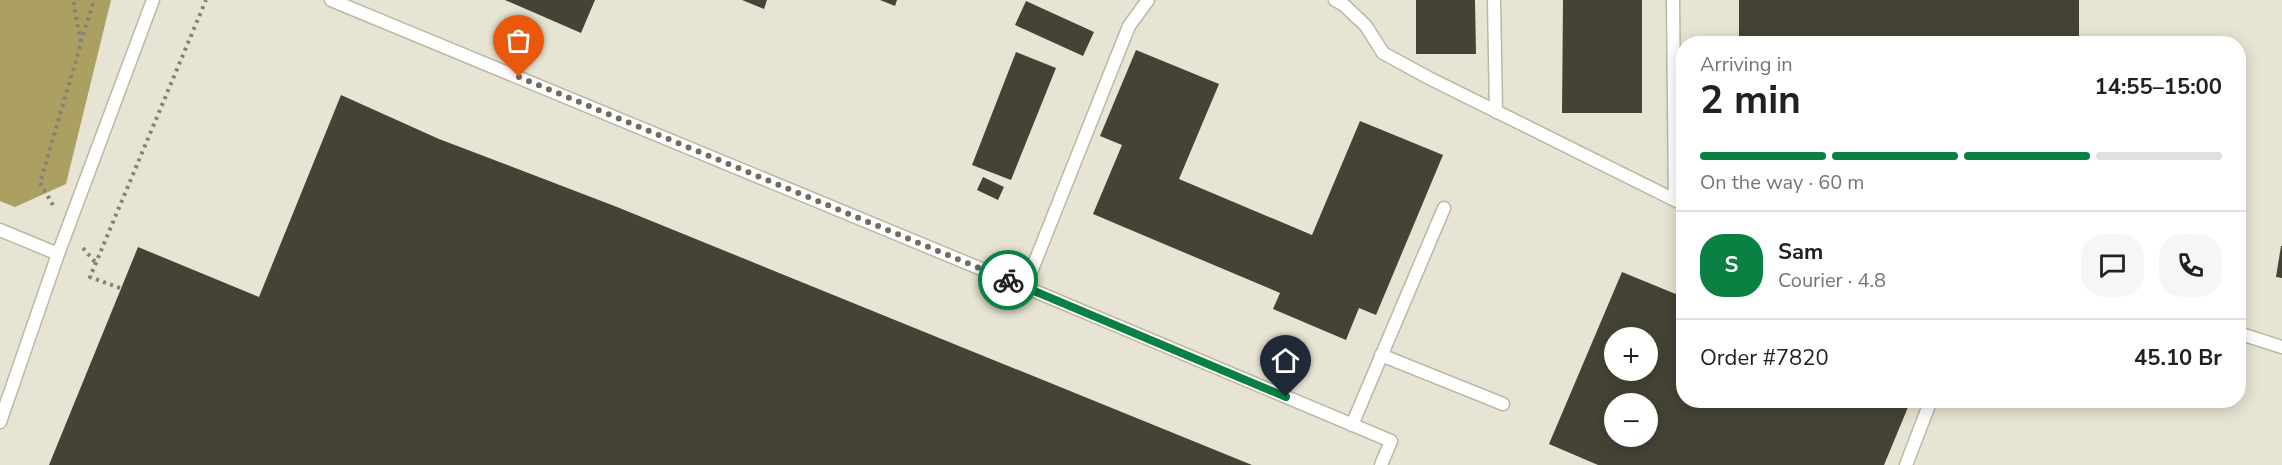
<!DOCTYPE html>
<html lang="en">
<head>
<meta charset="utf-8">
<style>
  :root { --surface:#fff; --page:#f6f6f6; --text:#202124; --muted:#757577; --line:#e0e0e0; --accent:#0b8043 }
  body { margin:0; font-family:"Nunito Sans",sans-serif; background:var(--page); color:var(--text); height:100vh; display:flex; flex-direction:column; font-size:22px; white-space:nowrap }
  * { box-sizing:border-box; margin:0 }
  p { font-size:20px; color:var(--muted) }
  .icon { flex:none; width:33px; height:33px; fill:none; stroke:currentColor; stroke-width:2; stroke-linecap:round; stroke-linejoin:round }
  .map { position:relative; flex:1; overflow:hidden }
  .sheet { position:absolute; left:1676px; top:36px; width:570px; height:372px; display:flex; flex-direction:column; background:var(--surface); border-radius:24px; box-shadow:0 3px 15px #0003 }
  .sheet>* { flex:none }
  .tools { position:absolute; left:1604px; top:327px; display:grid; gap:12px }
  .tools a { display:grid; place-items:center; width:54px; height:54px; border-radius:50%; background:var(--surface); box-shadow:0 3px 15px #0003; font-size:30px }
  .pin { position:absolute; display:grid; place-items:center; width:51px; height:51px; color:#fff; margin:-62px -26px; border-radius:50% 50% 50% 0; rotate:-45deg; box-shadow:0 0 6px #0007 }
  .pin .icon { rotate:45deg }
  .courier { position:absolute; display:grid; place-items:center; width:60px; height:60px; margin:-30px; border:4px solid #0b8043; border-radius:50%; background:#fff; color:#222; box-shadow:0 2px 8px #0007 }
  .overview em { font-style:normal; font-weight:700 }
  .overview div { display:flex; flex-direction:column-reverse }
  .overview { display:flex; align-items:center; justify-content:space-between; height:102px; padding:0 24px }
  h1 { font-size:39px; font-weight:700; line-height:45px }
  .bar { display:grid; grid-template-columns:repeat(4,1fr); gap:9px 6px; align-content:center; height:72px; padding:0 24px }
  .bar i { height:8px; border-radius:4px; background:var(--line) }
  .bar .current { background:var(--accent) }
  .bar p { grid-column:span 4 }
  .line { display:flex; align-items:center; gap:15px; padding:0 24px; border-top:2px solid var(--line) }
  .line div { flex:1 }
  .round { display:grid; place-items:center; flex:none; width:63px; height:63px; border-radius:24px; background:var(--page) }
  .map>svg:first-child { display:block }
</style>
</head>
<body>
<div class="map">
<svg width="2282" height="465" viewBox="0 0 2282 465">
  <rect width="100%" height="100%" fill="#e7e4d3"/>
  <path fill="#ab9f62" d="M0,0h111l-45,184 -51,23 -15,-6z"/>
  <path fill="#454335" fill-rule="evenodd" d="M505,0h90l-14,33z
    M742,0h25l-3,9z
    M880,0h17l-2,6z
    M1416,0h59l1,54h-60z
    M1563,0h79v113h-80z
    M1739,0h340v44h-340z
    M1026,1l68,31 -11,24 -68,-31z
    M1136,50l83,34 -40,95 133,56 48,-114 83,34 -67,160 -17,-7 -13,32 -73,-31 7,-16 -187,-79 29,-69 -22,-9z
    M1016,52l40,16 -45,112 -39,-15z
    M341,95l98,44 178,68 635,258h-1203l89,-218 121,50z
    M983,177l21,10 -6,13 -21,-10z
    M2281,246h1v32l-6,-1z
    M1622,272l61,25v103h228l-27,65h-286l-49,-21zM1614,338h33v32h-33zM1614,404h33v32h-33z"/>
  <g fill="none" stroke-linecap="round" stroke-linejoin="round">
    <g stroke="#bbb8a8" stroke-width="15">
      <path id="lane" d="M331,0l694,287
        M1148,0l-19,26 -104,261 366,154 -10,24
        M1335,0l9,5 22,21 17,27 46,25 254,126
        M1494,0l2,112
        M1673,0l2,200
        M0,230l58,24
        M2238,333l44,14
        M1381,355l122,49
        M0,422l58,-168 95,-254
        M1352,425l92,-217
        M1906,465l25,-65"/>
    </g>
    <path stroke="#848276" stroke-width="4" stroke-dasharray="3 4.5" stroke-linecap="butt" d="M81,42l13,-42
      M53,205l-13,-22 41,-140 -8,-43
      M83,248l12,14
      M120,288l-30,-11 116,-277"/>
    <use href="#lane" stroke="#fff" stroke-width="12"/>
  </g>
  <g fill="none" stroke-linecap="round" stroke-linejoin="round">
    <path stroke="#6f6d63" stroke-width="6" stroke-dasharray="0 10.8" d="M519,77l489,203"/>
    <path stroke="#0b8043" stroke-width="8" d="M1008,280l278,117"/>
  </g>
</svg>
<div class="tools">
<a>+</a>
<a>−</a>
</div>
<div class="pin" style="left:519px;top:77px;background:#ea580c"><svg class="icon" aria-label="bag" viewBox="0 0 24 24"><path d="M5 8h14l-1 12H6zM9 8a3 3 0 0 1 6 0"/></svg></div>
<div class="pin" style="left:1286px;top:397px;background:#1f2937"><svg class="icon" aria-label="home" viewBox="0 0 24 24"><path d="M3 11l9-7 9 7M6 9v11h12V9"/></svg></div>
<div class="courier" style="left:1008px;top:280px"><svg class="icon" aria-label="bike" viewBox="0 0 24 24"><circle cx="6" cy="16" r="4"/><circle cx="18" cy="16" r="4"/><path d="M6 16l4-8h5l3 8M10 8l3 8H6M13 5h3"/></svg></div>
<section class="sheet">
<div class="overview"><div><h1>2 min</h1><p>Arriving in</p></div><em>14:55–15:00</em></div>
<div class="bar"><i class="current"></i><i class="current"></i><i class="current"></i><i></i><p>On the way · 60 m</p></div>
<div class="line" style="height:108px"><b class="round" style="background:var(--accent);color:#fff">S</b><div><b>Sam</b><p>Courier · 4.8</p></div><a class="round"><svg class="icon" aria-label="chat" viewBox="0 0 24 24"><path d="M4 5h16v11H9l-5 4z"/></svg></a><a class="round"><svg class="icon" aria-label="phone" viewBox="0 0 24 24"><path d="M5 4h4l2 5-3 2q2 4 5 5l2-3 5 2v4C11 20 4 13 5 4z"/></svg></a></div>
<div class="line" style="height:78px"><div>Order #7820</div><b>45.10 Br</b></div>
</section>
</div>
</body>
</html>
